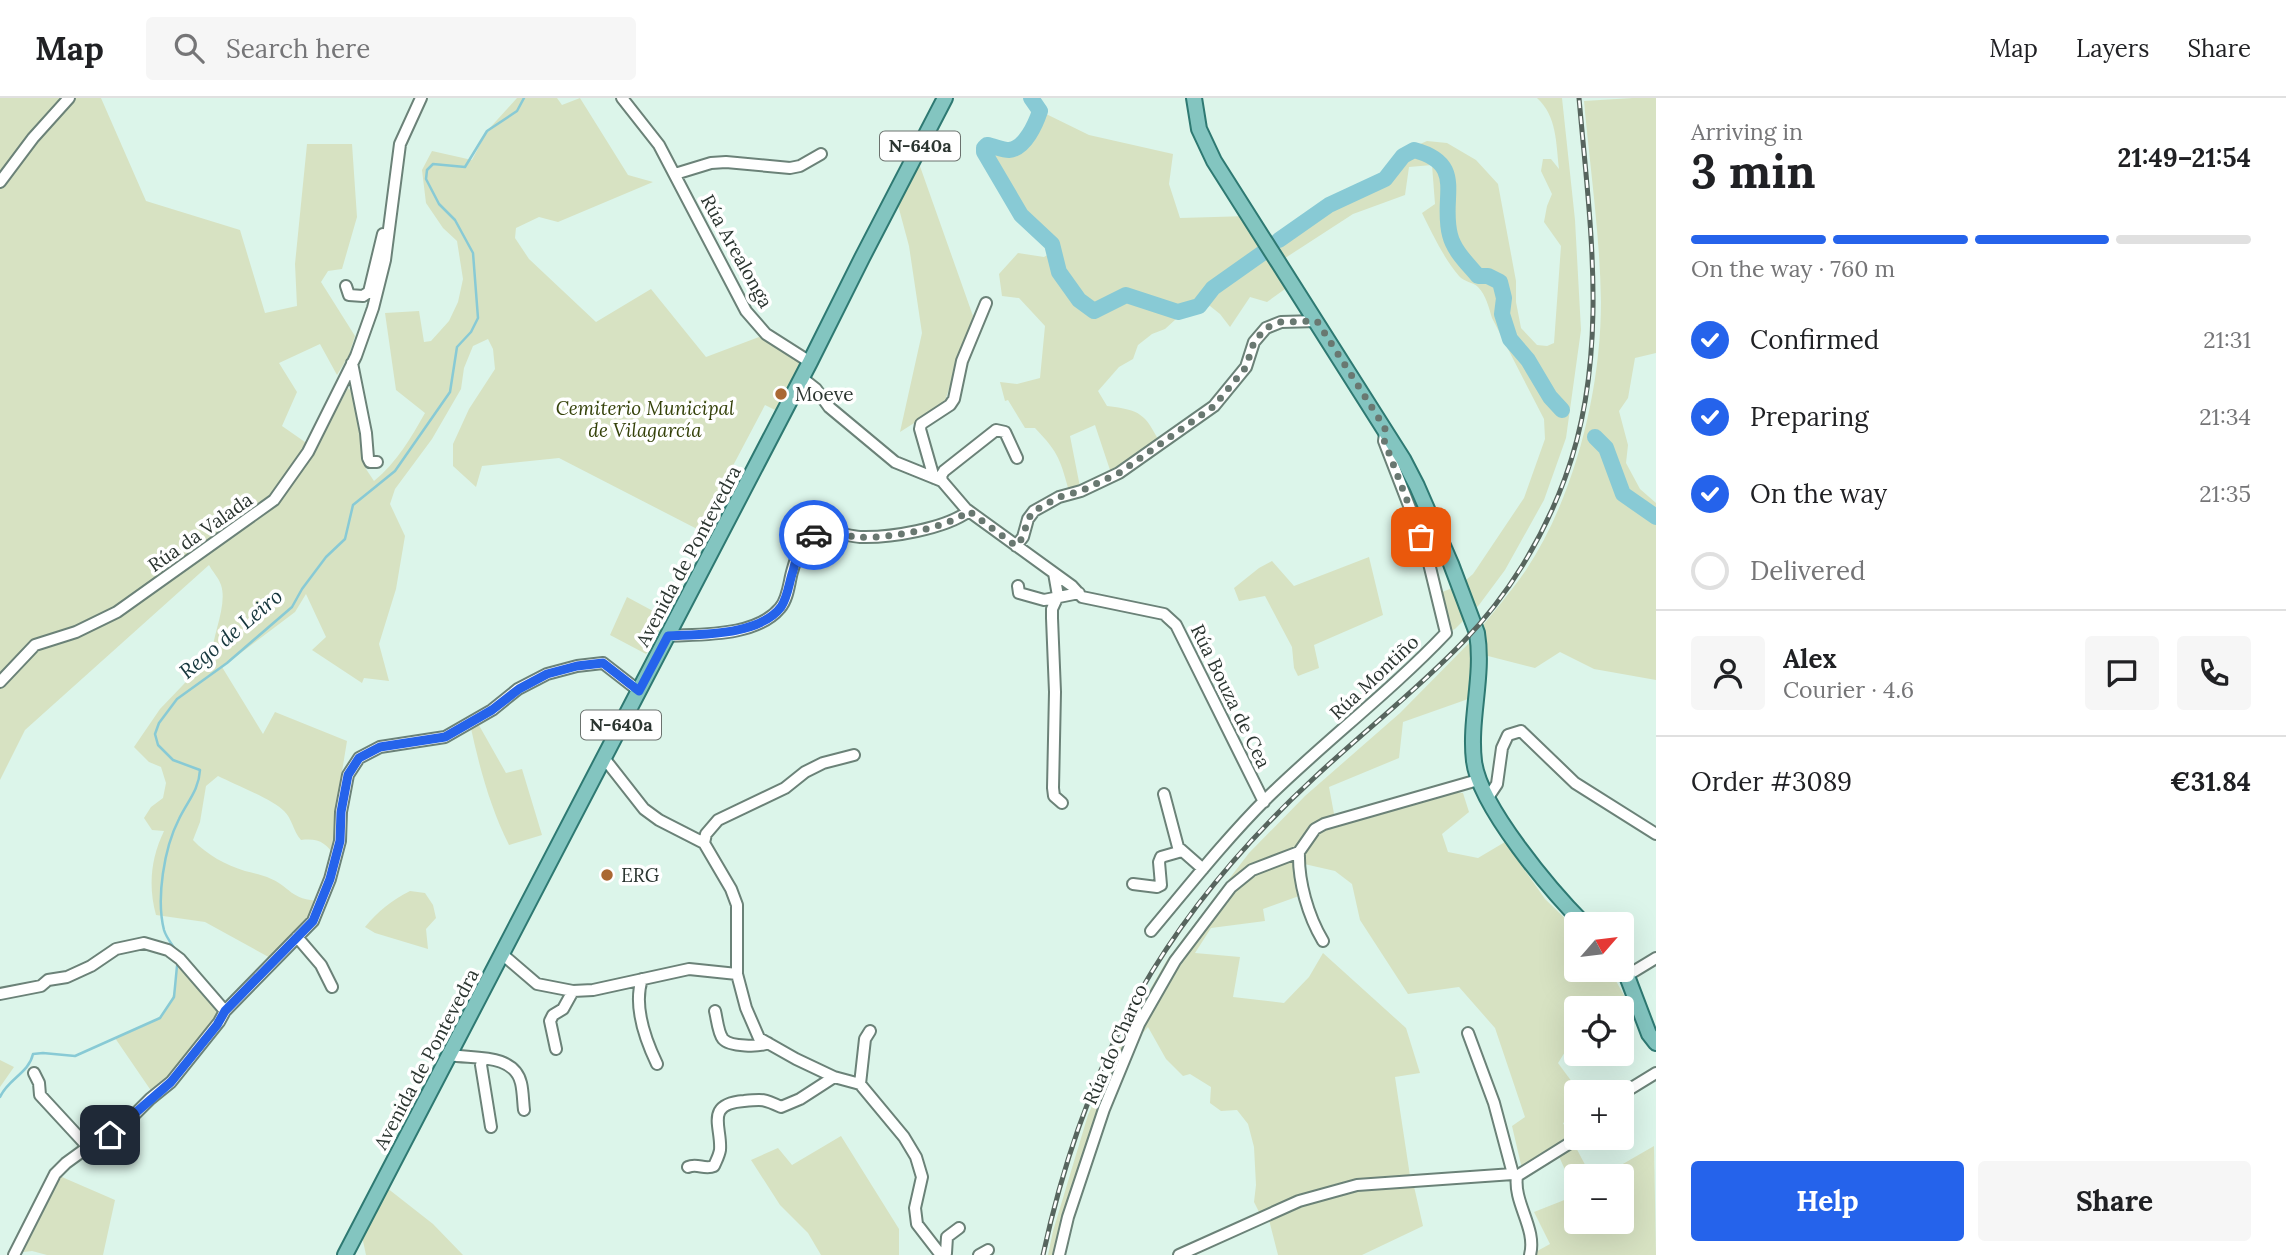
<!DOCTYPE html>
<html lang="en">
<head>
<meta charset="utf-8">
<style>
  :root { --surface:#fff; --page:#f6f6f6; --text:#202124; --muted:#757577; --line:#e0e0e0; --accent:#2563eb }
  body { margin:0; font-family:Lora,serif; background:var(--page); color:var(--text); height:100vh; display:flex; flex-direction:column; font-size:26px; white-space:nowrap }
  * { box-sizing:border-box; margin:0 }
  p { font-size:23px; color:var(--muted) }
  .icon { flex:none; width:38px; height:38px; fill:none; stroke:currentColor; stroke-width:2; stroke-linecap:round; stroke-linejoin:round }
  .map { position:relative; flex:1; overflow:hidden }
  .details { display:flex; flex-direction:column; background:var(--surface); width:630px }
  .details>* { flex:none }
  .needle { width:46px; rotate:62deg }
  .fabs { position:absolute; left:1564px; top:814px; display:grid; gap:14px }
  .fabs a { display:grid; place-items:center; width:70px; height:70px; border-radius:7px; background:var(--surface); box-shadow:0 7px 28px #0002; font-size:35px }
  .pin { position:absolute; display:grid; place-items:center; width:60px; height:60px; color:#fff; margin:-30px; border-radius:14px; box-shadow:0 4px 10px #0006 }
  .courier { position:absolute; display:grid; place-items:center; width:70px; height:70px; margin:-35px; border:5px solid #2563eb; border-radius:50%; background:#fff; color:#222; box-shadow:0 2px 9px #0007 }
  .overview em { font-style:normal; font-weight:700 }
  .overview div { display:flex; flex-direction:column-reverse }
  .overview { display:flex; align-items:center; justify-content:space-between; height:119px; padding:0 35px }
  h1 { font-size:46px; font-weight:700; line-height:52px }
  .bar { display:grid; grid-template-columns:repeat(4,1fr); gap:10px 7px; align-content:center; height:84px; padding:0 35px }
  .bar i { height:9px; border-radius:5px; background:var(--line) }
  .bar .selected { background:var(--accent) }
  .bar p { grid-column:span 4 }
  .line { display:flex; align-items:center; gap:18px; padding:0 35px; border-top:2px solid var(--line) }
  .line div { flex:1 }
  .round { display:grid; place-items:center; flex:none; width:74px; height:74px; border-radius:7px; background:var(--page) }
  ol { padding:0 35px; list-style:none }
  li { display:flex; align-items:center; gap:21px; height:77px }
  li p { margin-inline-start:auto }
  li .icon { padding:7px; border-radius:50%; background:var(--accent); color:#fff; stroke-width:4 }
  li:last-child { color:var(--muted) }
  li i { width:38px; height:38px; border:4px solid var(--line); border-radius:50% }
  .button { display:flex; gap:14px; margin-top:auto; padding:14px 35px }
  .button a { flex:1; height:80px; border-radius:7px; background:var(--accent); color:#fff; font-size:28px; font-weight:700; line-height:80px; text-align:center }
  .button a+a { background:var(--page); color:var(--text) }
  header { display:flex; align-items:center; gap:42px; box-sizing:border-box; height:98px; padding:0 35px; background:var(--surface); border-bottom:2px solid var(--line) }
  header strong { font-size:33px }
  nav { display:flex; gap:38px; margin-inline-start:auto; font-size:24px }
  .search { width:490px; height:63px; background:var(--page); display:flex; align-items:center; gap:18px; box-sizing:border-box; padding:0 24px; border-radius:7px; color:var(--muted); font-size:26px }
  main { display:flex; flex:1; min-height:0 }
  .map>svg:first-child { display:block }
</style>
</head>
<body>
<header>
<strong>Map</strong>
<div class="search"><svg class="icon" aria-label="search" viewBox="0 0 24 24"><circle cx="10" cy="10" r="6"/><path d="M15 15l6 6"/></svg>Search here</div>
<nav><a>Map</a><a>Layers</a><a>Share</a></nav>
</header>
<main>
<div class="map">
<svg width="1656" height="1157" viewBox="0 0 1656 1157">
  <rect width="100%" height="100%" fill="#dcf5ea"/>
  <path fill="#d7e2c2" d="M0,0h101l45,103 94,29 25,83 32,-7 -2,-42 12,-120h45l5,73 -15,52 -14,2 -7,11 34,54 -6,19 -12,20 -17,-31 -41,19 18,29 -15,34 33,23 33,-61 6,5 12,76 8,12c23,-19 37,-43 51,-68l-29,-23 -11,-77 34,-2 5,31 7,-1 18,-20 9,-19 5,-23 -6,-38 -14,-13 -17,-25 -4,-33 10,-19 40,9 15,-29 30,-33h40l5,7 18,-7 48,77 25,7 -95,40 -19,-5 -23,11 -1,10 14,21 67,63 55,-33 55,68 53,-20 49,30 -25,47 -18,-9 -66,125 -140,-72 -77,8 -6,21 -23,-21v-22l16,-35 26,-40 -2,-20 -5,-10 -15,7 -9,22 -3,21 -29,50 -37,50 -5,15 15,32 -9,53 -17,55 10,37 -25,-3 -2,5 -50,-33 14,-13 -20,-43 -11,18 -73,55 41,67 12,-22 72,29 -8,49 2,22 -5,45c-11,-14 -16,-19 -35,-17 -8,-9 -9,-22 -17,-29 -10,-11 -50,-27 -66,-35l-12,10 -6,36 -7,18c14,15 33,25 52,31 7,2 15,3 22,6 25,10 22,23 54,24l-8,20 -39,39 -69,-38 -49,-7c-8,-29 -5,-57 8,-84l-12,-1 -8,-12 7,-11 12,-9 3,-15 -5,-16 -12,-5 -15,-15 26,-38 44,-46 8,-5c-1,-21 16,-52 9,-73 -2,-7 -9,-14 -12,-20l-184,165 -25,50z
    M1537,0h25l13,122 6,110 -15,108 -22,62 -39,70 -26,35 -24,24 -9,4 -9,-39 23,-9 13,-11 51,-76 21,-59 -1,-20 -52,-101c-3,-10 -6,-23 -14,-31 -5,-5 -14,-5 -19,-11 -16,-19 -26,-41 -37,-63l13,-9 -3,-39 -23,2 -4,28 -52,19 -74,48 -5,9 11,18 -18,13 -17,-5 -20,30 -10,-13 -10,-8 -34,13 -11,10 -13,5 -14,11 -5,14 -14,8 -21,24 9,15c34,4 38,8 53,37l-48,33 -17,-51 -25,11 10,51 -10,7c-10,-34 -10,-40 -35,-66h-10l-17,-28 -3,1 -5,-19 17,2 23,-6 5,-52 -26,-28 -17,-2 -3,-22 19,-21 26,4 10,-6c-8,-15 -22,-23 -33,-36 -15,-19 -21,-44 -37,-63l3,-7c8,2 20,8 28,4 13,-7 21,-26 25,-38l49,24 84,19 -4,30 11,34 69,-2 16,24 60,-36 60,-28 12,-22 30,-13 20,2 29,17 22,24 18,97v21l5,26 16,17 10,1 7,-3 7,-97 -17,-24 3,-16 5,-12 -11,-23 2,-12h8l8,10c-3,-26 -2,-53 -22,-71z
    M1633,0h23v255l-21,5 -7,40 -9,13 9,34 -2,18 14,26 16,14v177l-62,-11 -34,-17 -25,16 -47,-12 -8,6 -3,-29c16,-21 34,-41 49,-63 49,-74 75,-180 75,-268 -1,-67 -11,-134 -17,-201z
    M916,57l57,161 -29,88 -44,28 22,-99 -13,-87 -14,-52z
    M1369,459l14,58 -69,30 5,23 -21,8 -4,-8 -2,-21 -27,-51 -26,5 -5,-13 25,-20 13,-7 22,25z
    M627,499l39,21 -20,36 -36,-19z
    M1473,541l-2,59 -68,24 -4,36 -70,29 6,32 104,-28 24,2 6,19 -27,22 6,18 30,6 27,-16 40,57 32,31v40h33l16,29 -15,9h-34v25l-19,30 17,23 10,2 2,4h-10v25l-14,6 28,53h-14v17l-2,-1 -18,-40 -35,17 -10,-43 13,-9 -30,-89 -36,-41 -51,7 -48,-74 -8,-36 -17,-13 -35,-8 -1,33 -36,13 2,12 -54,7 -16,25 45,4 -7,40 51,6 25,-26 14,-24 83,75 14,45 -25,4 15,99 -37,7 40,-1 10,44 -61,29h-84l-10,-39 -6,2 -8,-16 2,-17 -2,-38 -6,-23 -11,-14 -16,1 -11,-8 1,-16 -21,-13 -7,2 -17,-17 -18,-32 -7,8 -54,125 -27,95h-12l5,-24 35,-116 37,-82 42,-73 82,-107 56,-57 95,-83z
    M476,622l30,53 16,-4 20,66 -33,10c-19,-38 -30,-79 -39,-121z
    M410,793l15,2 8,12 3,13 -10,11 2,20 -53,-16 -10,-6c13,-16 27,-27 45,-36z
    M177,868l28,22 20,23 -71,84 -39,-57c45,-18 59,-20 62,-72z
    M0,962l14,7 -14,20z
    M841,1038l58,93v26h-78l-13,-22 -28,-28 -29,-45 27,-12 14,17z
    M1654,1048l2,109h-126l20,-11 -16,-32 43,-17v27h45v-46h-20z
    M55,1076l60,26 -12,55h-56l-15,-4 -17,2z
    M382,1086l51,40 30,31h-97l-6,-28z"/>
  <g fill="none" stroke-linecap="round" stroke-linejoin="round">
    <path stroke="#88cad5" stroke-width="2.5" d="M175,851c-4,-6 -9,-12 -11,-19 -8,-31 0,-82 15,-111 8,-17 20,-29 21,-49l-27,-10 -15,-15 -3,-11 4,-11 18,-24 50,-36 65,-56 10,-18 24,-32 19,-18 8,-34 42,-34 55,-79 7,-45 14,-15 7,-14 -5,-65 -18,-33 -16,-16 -13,-25 1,-9 6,-6 32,3 22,-36 30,-20 7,-13
      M0,999c8,-18 29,-24 33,-43l10,-1 32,3 85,-38 14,-21 3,-31"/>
    <path stroke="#88cad5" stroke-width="16" d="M1031,0l9,13c-4,12 -15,38 -31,39 -7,0 -15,-4 -22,-5l-3,3v4l37,63 31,29 7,28 20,28 15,11 32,-16 52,17 21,-6 14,-18 51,-36
      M1279,142l50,-35 56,-26 18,-23 11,-6c53,14 26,47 36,85 4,16 17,28 28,41h10l12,6 4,16 -2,16 8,25 18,21 22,37 12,13
      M1595,339l11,11 17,46 33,23"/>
    <g stroke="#6b8278" stroke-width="14">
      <path id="minor" d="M622,0l37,47 87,166 20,23 44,28
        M675,76l36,-11 15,-1 64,6 10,-2 21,-12
        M0,84l33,-44 36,-40
        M346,188l3,9 14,1 6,-4 14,-58
        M352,265l14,70 2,25 2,4h7
        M802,280l14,11 13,18 66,55 47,19 24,28 106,77 10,11 82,17 12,11 88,177
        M934,380l-14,-49 1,-5 29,-19 4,-6 8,-38 24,-58
        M942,383l-1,-5 3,-5 52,-41 9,2 12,26
        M1016,448l7,-9 5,-18 6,-8 25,-14 22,-6 38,-18 95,-67 32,-39 8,-25 12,-14 15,-6 36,-1
        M1054,475l4,23 -6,13v9l3,74 -2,96 1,8 8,7
        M1018,488l1,7 25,7 35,-7
        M668,538c33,-2 88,1 112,-28 8,-9 9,-25 12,-36 4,-13 7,-29 20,-37 14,-8 33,1 48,2 30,1 85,-8 109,-26
        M0,584l35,-37 41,-13 41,-20 157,-112 34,-48 48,-96 17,-48 12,-48 15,-116 21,-46
        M604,660l40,51 15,11 45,23 27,46 6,16v69l9,34 13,30 37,21 38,18 26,7 44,53 12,20 6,20 -7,31 2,16 24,31
        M1164,696l14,53 25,22
        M1487,701l10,-15 5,-36 6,-13 13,-4 54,52 81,51
        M704,745l2,-9 12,-14 67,-32 20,-16 18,-9 31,-8
        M1299,754c-1,29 9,64 24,89
        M1133,786l24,3 4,-2 -2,-23 2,-5 21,-6
        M1151,833c37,-44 74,-91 115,-132 58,-57 124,-107 180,-166l-21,-86 -41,-106 1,-8
        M297,839l24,28 11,22
        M502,856l35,30 36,7 20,-1 96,-21 48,5
        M1628,877l28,-17
        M642,881c-9,27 3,60 15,85
        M0,896l41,-8 7,-6 19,-3 24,-11 25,-17 28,-6 24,7 12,9 45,52
        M715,913c2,8 3,22 8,28 7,8 37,8 45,4
        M1468,935l26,70 19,71
        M556,951l-6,-28 3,-6 10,-6 10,-18
        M450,957c23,4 64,-2 71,28 2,8 2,19 3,27
        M483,961l-2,6 10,62
        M34,975l5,10 1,12 48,52
        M860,986l5,-45 5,-8
        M1622,1000l3,-6 31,-19
        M688,1069c9,-4 17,3 26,-1 2,-5 5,-10 6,-16 2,-23 -16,-46 24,-49 19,-2 20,-2 37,6l19,-8 34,-22
        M1517,1078c-4,27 20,52 13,79
        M1517,1078l61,-38
        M14,1157l41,-81 11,-11 22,-16 10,-4 24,-16 28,-28 21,-17 48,-60 6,-11 88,-90 17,-42 10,-38 1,-29 7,-37 11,-17 21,-11 65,-10 47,-27 26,-21 29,-15 30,-8 26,-3 36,28
        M942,1157l4,-2 1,-16 12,-9
        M979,1157l9,-5
        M1059,1157l9,-38 36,-108 35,-85 36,-63 56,-74 21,-17 47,-18 16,-23 9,-5 154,-44
        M1179,1157l120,-54 58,-16 156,-11 4,2"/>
    </g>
    <g stroke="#2e7972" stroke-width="18">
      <path id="major" d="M1194,0l5,31 15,32 189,298 14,27 34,78 26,69c7,43 -8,86 -3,128 5,45 78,131 110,163
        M1622,865l27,71 7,9
        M345,1157l465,-893 52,-104 83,-160"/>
    </g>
    <use href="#minor" stroke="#fff" stroke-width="10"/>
    <use href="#major" stroke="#83c5c0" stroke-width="14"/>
    <g stroke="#57655e" stroke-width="5">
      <path id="rail" d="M1043,1157c43,-198 122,-339 271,-477 49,-46 102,-87 149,-136 45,-46 80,-104 102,-164 45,-122 25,-254 14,-380"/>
    </g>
    <use href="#rail" stroke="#fff" stroke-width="2.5" stroke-dasharray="8" stroke-linecap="butt"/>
  </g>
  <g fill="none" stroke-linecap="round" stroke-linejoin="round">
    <path stroke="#697871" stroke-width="7" stroke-dasharray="0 12.6" d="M814,437c14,-6 29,1 43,2 30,2 88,-8 112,-26l47,35 7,-9 5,-18 6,-8 25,-14 22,-6 38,-18 95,-67 32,-39 8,-25 12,-14 15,-6 36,-1 68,107 -1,12 37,97"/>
    <path stroke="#2563eb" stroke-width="9" d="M110,1037l61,-53 46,-57 8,-14 88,-90 17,-42 10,-38 1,-29 7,-37 11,-17 21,-11 65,-10 47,-27 27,-21 28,-15 30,-8 26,-3 36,28 29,-55c32,-2 91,0 113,-29 7,-10 8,-25 12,-36 4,-16 7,-28 21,-36"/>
  </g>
  <g fill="#aa6833" stroke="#fff" stroke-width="2.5">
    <circle cx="781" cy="296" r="7"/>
    <circle cx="607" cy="777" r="7"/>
  </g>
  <g text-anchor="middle" stroke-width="7" stroke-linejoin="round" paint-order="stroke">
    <g fill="#fff" stroke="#6b726e" stroke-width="2">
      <rect x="880" y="33.5" width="80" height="29" rx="5"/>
      <rect x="581" y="612.5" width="80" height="29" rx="5"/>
    </g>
    <g font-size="18" font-weight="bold" fill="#2b3530">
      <text x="920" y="54">N-640a</text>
      <text x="621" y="633">N-640a</text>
    </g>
    <g font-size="19" fill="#2b3530" stroke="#fff">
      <text transform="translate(737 153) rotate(61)" y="7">Rúa Arealonga</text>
      <text transform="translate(200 434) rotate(-35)" y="7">Rúa da Valada</text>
      <text transform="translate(688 458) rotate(-62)" y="7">Avenida de Pontevedra</text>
      <text transform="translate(1374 579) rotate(-43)" y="7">Rúa Montiño</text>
      <text transform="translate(1231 598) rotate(64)" y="7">Rúa Bouza de Cea</text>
      <text transform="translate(1115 946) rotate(-66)" y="7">Rúa do Charco</text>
      <text transform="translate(426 961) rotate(-62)" y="7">Avenida de Pontevedra</text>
    </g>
    <g font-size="19" fill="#2b3530" stroke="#fff" text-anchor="start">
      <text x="795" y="303">Moeve</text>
      <text x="621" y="784">ERG</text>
    </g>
    <g font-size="19" font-style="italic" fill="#35420a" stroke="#fff">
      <text x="645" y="317">Cemiterio Municipal<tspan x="645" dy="22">de Vilagarcía</tspan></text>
    </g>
    <g font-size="21" font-style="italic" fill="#15363c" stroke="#fff">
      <text transform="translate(231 536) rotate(-40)" y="7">Rego de Leiro</text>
    </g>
  </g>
</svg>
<div class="fabs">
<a><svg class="needle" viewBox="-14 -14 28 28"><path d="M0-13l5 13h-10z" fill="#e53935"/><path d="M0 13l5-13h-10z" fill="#757577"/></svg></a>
<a><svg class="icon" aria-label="locate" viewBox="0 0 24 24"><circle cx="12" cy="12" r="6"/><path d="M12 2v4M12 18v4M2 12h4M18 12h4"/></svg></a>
<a>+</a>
<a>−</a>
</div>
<div class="pin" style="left:1421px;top:439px;background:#ea580c"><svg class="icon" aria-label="bag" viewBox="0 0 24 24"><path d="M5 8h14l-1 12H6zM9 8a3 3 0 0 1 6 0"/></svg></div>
<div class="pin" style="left:110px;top:1037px;background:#1f2937"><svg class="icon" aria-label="home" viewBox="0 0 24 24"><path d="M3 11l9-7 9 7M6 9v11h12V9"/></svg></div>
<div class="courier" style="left:814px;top:437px"><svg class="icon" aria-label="car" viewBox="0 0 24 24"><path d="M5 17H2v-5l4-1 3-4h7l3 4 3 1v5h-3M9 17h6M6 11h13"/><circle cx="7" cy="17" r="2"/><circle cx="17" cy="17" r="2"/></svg></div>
</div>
<section class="details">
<div class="overview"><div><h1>3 min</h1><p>Arriving in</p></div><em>21:49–21:54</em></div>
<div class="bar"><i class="selected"></i><i class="selected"></i><i class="selected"></i><i></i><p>On the way · 760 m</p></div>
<ol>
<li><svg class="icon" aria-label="check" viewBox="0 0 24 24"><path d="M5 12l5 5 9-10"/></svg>Confirmed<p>21:31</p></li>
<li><svg class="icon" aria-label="check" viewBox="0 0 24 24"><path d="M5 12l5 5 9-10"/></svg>Preparing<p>21:34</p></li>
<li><svg class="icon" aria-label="check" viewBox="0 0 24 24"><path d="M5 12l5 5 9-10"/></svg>On the way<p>21:35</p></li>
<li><i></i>Delivered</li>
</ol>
<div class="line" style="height:126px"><a class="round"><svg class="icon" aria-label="person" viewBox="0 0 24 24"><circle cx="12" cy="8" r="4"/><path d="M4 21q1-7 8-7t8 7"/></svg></a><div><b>Alex</b><p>Courier · 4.6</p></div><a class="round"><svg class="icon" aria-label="chat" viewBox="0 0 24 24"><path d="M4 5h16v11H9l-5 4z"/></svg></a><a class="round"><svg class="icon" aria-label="phone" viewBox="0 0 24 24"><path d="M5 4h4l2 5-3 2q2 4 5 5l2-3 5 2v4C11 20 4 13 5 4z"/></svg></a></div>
<div class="line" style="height:91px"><div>Order #3089</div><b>€31.84</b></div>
<div class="button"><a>Help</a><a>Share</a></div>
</section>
</main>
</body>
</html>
